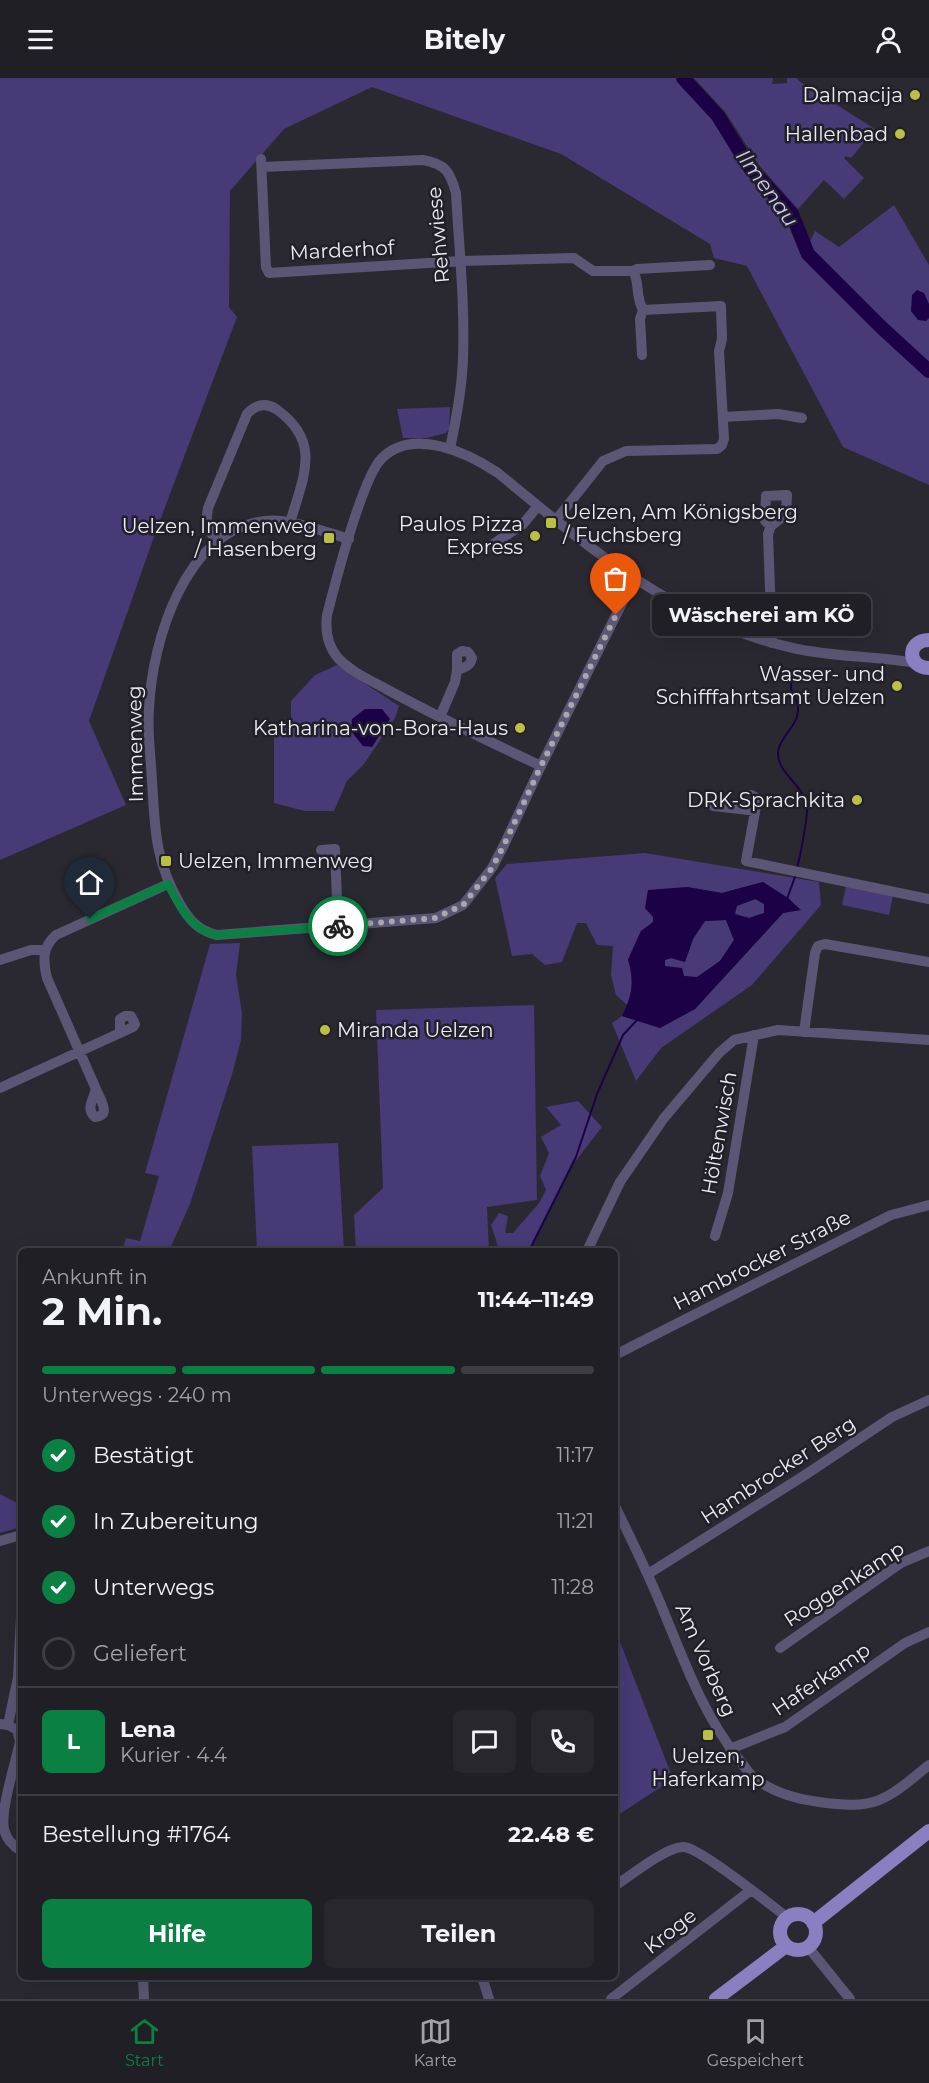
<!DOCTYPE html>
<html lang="de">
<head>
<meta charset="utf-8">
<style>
  :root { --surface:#201f26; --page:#28272e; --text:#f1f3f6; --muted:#a2a2a7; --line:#3d3d43; --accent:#0b8043 }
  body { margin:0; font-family:Montserrat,sans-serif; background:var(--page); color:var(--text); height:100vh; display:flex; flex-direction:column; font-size:22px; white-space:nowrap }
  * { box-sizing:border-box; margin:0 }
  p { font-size:20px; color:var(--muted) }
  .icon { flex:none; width:33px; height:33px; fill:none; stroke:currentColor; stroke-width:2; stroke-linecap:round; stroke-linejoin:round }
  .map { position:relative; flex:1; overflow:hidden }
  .side { position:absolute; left:18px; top:1170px; width:600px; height:732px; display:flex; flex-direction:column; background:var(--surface); border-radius:9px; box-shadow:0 6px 24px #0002,0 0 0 2px var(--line) }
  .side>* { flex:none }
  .pin { position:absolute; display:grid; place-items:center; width:51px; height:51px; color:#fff; margin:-62px -26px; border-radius:50% 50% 50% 0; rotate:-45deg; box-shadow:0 0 6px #0007 }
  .pin .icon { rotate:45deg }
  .courier { position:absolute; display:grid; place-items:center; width:60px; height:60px; margin:-30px; border:4px solid #0b8043; border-radius:50%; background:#fff; color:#222; box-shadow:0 2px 8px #0007 }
  .bubble { position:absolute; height:42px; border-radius:9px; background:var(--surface); box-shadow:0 6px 24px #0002,0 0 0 2px var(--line); font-size:20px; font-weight:700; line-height:42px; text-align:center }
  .overview em { font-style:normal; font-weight:700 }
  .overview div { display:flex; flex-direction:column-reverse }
  .overview { display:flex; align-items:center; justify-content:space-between; height:102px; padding:0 24px }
  h1 { font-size:39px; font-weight:700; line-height:45px }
  .bar { display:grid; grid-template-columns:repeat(4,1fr); gap:9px 6px; align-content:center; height:72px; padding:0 24px }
  .bar i { height:8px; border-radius:4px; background:var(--line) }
  .bar .active { background:var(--accent) }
  .bar p { grid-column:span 4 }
  .line { display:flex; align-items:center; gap:15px; padding:0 24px; border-top:2px solid var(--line) }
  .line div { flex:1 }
  .round { display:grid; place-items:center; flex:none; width:63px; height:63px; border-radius:9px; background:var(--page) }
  ol { padding:0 24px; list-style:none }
  li { display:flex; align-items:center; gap:18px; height:66px }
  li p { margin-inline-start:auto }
  li .icon { padding:6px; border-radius:50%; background:var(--accent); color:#fff; stroke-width:4 }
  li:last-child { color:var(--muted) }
  li i { width:33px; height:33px; border:3px solid var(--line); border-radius:50% }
  .action { display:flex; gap:12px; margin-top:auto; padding:12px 24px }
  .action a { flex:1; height:69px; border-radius:9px; background:var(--accent); color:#fff; font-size:24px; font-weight:700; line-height:69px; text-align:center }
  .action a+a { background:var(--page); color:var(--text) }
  header { display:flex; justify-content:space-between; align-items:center; height:78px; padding:0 24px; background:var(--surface); font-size:27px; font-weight:700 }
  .tab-bar { display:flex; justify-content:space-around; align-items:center; height:84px; border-top:2px solid var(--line); background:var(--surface); font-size:16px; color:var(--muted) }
  .tab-bar a { display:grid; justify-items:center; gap:3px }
  .tab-bar .active { color:var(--accent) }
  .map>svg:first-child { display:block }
</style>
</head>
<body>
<header><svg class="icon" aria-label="menu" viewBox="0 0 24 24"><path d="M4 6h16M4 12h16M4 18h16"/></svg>Bitely<svg class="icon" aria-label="person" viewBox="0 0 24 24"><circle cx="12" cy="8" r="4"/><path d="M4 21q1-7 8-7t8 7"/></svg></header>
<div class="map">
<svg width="929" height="1921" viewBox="0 0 929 1921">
  <rect width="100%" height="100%" fill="#2a2932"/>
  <path fill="#473a76" d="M0,0h676l36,39 32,53 40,45 18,43 13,-27 24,16 55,-42 35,60v220l-86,-38 -96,-181 -33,-8 -4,-14 -149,-90 -189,-67 -88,42 -54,62 -1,116 8,10 -81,214 -67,190 37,84 -126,55z
    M694,0h79l-1,6 15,-1v-5h10l2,3 76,48 -24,29 -5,-2 -2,2 20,20 -20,21 -20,-19 -26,29 -39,-44 -33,-52z
    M450,329l-1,22 -3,4 -19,5h-24l-6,-29z
    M337,587l62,41 -4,12 -31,46 -17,17 -13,30h-29l-31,-8v-76l17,-2v-24l24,-26z
    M645,775l174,29 2,23 -69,80 -91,63 -25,33 -24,-58 10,-7 38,12 35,-19 88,-96 17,-3 -37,-28 -41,11 -35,-6 -34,30v6l-12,8 -13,28c4,15 6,32 -1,46l-11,-10 -5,-20 2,-29 -16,-1 -11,-22h-9l-15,39 -17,3 -13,-11 -20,2 -17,-78 12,-14z
    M846,808l47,10 -4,19 -47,-10z
    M756,821l9,5 -1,9 -15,5 -15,-3 2,-9z
    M726,842l8,20 -14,21 -23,17 -13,-2 -19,-10v-6l6,-2 14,4 8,-23 12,-18z
    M240,865l-4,32 6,38 -1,27 -8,31 -43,133 -21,47h-47l4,-13 14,3 19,-65 -14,-3 65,-229z
    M534,927l3,195 -50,7 2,44h-133l-2,-36 29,-27 -7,-178z
    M578,1023l24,26 -31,40 -41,84h-34l3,-2 -8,-24 8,-12 9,3 -3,17h8l26,-30 7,-13 -6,-14 9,-23 -8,-16 20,-12 -15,-18z
    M338,1065l6,108h-87l-5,-105z
    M0,1416l21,11v22l-21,6z
    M615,1551l58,150 -58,38z"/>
  <path fill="#1c0146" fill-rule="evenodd" d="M917,212l7,3 5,11v14l-3,3 -8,-1 -7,-9 1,-16z
    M365,631h17l8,10 -18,28 -9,-1 -12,-15 1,-12z
    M763,804l25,16 13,12 -18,3 -88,96 -35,19 -38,-12c10,-20 13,-35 6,-56l13,-29 12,-9v-5l-8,-9 3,-18 39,-3 35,6zM755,821l9,5v9l-15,5 -14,-4 2,-8zM726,842l8,20 -14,21 -23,16 -13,-1 -2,-8 -17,-2v-6l6,-2 14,4 8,-23 12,-18z"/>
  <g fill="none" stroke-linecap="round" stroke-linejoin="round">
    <path stroke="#1c0146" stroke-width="2" d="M796,594c-13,23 3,20 2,39 -1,16 -18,25 -20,41 -1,21 24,32 29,52 2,8 -7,53 -10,64
      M787,821l9,-25
      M529,1173l47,-94 21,-63 26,-59 15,-16"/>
    <path stroke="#1c0146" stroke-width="14" d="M683,0l35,38 32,52 42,46 16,40 73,73 48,44"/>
    <path stroke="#5b5675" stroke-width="10" d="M261,81l5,108 3,6 191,-12 114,-3 19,13h40l4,-2 73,-4
      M262,89l161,-7c23,4 27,12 33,33 3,55 9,110 7,165 -1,31 -7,61 -13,91
      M633,193c7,11 2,25 10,39l-3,9 2,36
      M723,339l55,-3 24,4
      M556,442l47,-59 23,-10 91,-2 5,-4 2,-6 -5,-88 3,-12 -1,-33 -78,4
      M771,448l-6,-5 1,-25 21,-1 -1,19 -15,12 -3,8 4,109
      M349,461c-24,-7 -59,-21 -84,-18 -80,9 -113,120 -116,188 -2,24 2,48 3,72 3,49 3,80 28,123 9,16 19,27 37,31l219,-17 27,-13 29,-37 12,-23 37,-79 93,-187
      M217,464c-9,-12 -12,-19 -9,-34l39,-94c8,-9 18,-12 29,-5 47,33 27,68 14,114
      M486,471l37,-25 15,-18
      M440,639l15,-35 2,-12c8,-3 13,-3 15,-12l-4,-6 -6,-1 -5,3v16
      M541,688c-51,-24 -103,-49 -153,-76 -16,-9 -37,-18 -50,-32 -11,-13 -13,-27 -11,-43 8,-31 35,-138 55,-157 32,-31 86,-5 116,15 90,74 177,149 295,175 40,9 81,8 122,15
      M713,728l36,4
      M755,734l2,-14 -6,-3 -5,1c-6,8 1,13 9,16l-9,49 183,38
      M321,772l14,-1 3,77
      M0,882l31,-10h14
      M804,954l11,-79 3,-7 7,-2 104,18
      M0,1010l133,-61 2,-3 -4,-8h-6l-5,3v14
      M96,1011c4,10 16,27 -1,28 -10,-8 -1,-18 1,-28l-49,-111c-4,-17 -5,-31 9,-43l112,-51
      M715,1158l13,-43 26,-158
      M587,1173l33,-69 44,-64 55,-65 15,-13 44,-10 151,10
      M615,1277l276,-140 38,-10
      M615,1428c16,33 32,65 46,99 22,53 41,108 77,153 5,6 9,13 14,18 19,16 43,23 67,26 58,8 66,-1 110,-37
      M0,1463l21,-6
      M648,1496l157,-99 87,-58 37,-17
      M780,1570l121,-85 28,-12
      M0,1646l8,1 9,5 3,11c-4,21 -20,69 -16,88 2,10 9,17 17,22
      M8,1647l10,-48 3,-60
      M730,1671l55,-22 120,-84 24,-11
      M615,1808c15,-10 52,-40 69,-39 16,1 87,58 104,71
      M808,1869l42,52
      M143,1899l1,22
      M482,1899l7,22
      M611,1921l140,-109"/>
    <path stroke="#8a7fc0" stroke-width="14" d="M929,562c-22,0 -23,27 0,28
      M780 1854a18 18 0 1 1 36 0a18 18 0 1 1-36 0Z
      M813,1845l116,-92
      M716,1921l70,-53"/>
  </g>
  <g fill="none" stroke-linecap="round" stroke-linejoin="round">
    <path stroke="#a7a7ae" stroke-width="6" stroke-dasharray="0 10.8" d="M338,848l97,-8 28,-13 29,-37 12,-23 37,-79 75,-151"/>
    <path stroke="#0b8043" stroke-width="8" d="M90,841l78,-35c11,22 23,46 49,51l121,-9"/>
  </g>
  <g fill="#bbc044" stroke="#211f28" stroke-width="2">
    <circle cx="915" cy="17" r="6"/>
    <circle cx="900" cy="56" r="6"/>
    <rect x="545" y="439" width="12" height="12" rx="3"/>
    <circle cx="535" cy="458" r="6"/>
    <rect x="323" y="454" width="12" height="12" rx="3"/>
    <circle cx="897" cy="608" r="6"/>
    <circle cx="520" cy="650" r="6"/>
    <circle cx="857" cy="722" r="6"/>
    <rect x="160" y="777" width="12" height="12" rx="3"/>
    <circle cx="325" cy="952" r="6"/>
    <rect x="702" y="1651" width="12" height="12" rx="3"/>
  </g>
  <g text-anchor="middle" stroke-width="5" stroke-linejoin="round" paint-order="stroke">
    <g font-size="20" fill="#ebebf1" stroke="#211f28" text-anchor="end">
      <text x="903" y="24">Dalmacija</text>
      <text x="888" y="63">Hallenbad</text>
      <text x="563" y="441" text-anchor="start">Uelzen, Am Königsberg<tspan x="563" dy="23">/ Fuchsberg</tspan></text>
      <text x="523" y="453">Paulos Pizza<tspan x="523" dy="23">Express</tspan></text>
      <text x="317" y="455">Uelzen, Immenweg<tspan x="317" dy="23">/ Hasenberg</tspan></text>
      <text x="885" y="603">Wasser- und<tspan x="885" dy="23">Schifffahrtsamt Uelzen</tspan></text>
      <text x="508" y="657">Katharina-von-Bora-Haus</text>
      <text x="845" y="729">DRK-Sprachkita</text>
      <text x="178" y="790" text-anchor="start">Uelzen, Immenweg</text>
      <text x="337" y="959" text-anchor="start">Miranda Uelzen</text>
      <text x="708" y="1685" text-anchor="middle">Uelzen,<tspan x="708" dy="23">Haferkamp</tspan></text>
    </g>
    <g font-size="20" fill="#ebebf1" stroke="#211f28">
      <text transform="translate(438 157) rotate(-95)" y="7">Rehwiese</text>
      <text transform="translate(342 172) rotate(-3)" y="7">Marderhof</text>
      <text transform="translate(135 666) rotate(-91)" y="7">Immenweg</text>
      <text transform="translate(719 1055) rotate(-80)" y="7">Höltenwisch</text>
      <text transform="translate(762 1182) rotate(-27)" y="7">Hambrocker Straße</text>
      <text transform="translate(778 1392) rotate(-33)" y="7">Hambrocker Berg</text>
      <text transform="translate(844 1506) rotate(-33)" y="7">Roggenkamp</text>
      <text transform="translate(706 1582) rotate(66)" y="7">Am Vorberg</text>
      <text transform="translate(821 1601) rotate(-34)" y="7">Haferkamp</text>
      <text transform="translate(670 1853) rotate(-38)" y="7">Kroge</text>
    </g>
    <g font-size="21" font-style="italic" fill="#cdc8f1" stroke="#211f28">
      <text transform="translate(767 110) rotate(54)" y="7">Ilmenau</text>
    </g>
  </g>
</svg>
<div class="pin" style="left:616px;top:537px;background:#ea580c"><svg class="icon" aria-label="bag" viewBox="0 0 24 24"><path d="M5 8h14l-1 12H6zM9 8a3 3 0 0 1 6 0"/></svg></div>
<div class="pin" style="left:90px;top:841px;background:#1f2937"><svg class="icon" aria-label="home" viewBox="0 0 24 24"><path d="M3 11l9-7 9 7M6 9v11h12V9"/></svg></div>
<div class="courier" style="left:338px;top:848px"><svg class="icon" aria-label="bike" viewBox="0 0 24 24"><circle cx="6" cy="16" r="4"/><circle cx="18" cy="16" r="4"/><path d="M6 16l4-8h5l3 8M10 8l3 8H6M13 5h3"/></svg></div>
<div class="bubble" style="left:652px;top:516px;width:219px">Wäscherei am KÖ</div>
<section class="side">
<div class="overview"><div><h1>2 Min.</h1><p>Ankunft in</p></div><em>11:44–11:49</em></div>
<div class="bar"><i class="active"></i><i class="active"></i><i class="active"></i><i></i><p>Unterwegs · 240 m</p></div>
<ol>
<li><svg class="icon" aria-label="check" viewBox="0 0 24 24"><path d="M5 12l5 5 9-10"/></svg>Bestätigt<p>11:17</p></li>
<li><svg class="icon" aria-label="check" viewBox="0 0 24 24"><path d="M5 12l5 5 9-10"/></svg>In Zubereitung<p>11:21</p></li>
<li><svg class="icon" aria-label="check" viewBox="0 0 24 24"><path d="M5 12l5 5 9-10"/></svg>Unterwegs<p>11:28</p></li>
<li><i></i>Geliefert</li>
</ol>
<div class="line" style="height:108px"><b class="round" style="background:var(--accent);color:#fff">L</b><div><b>Lena</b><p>Kurier · 4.4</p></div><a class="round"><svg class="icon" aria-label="chat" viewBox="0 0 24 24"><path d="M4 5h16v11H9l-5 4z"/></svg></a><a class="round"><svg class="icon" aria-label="phone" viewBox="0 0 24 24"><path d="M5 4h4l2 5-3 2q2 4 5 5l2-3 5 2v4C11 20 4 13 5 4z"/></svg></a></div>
<div class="line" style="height:78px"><div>Bestellung #1764</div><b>22.48 €</b></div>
<div class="action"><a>Hilfe</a><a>Teilen</a></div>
</section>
</div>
<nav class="tab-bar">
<a class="active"><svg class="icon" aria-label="home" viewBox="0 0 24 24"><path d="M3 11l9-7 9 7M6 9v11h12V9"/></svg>Start</a>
<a><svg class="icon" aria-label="map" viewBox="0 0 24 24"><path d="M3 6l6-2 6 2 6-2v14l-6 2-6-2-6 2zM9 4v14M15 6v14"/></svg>Karte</a>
<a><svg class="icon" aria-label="saved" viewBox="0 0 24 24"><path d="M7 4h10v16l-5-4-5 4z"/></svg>Gespeichert</a>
</nav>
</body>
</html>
